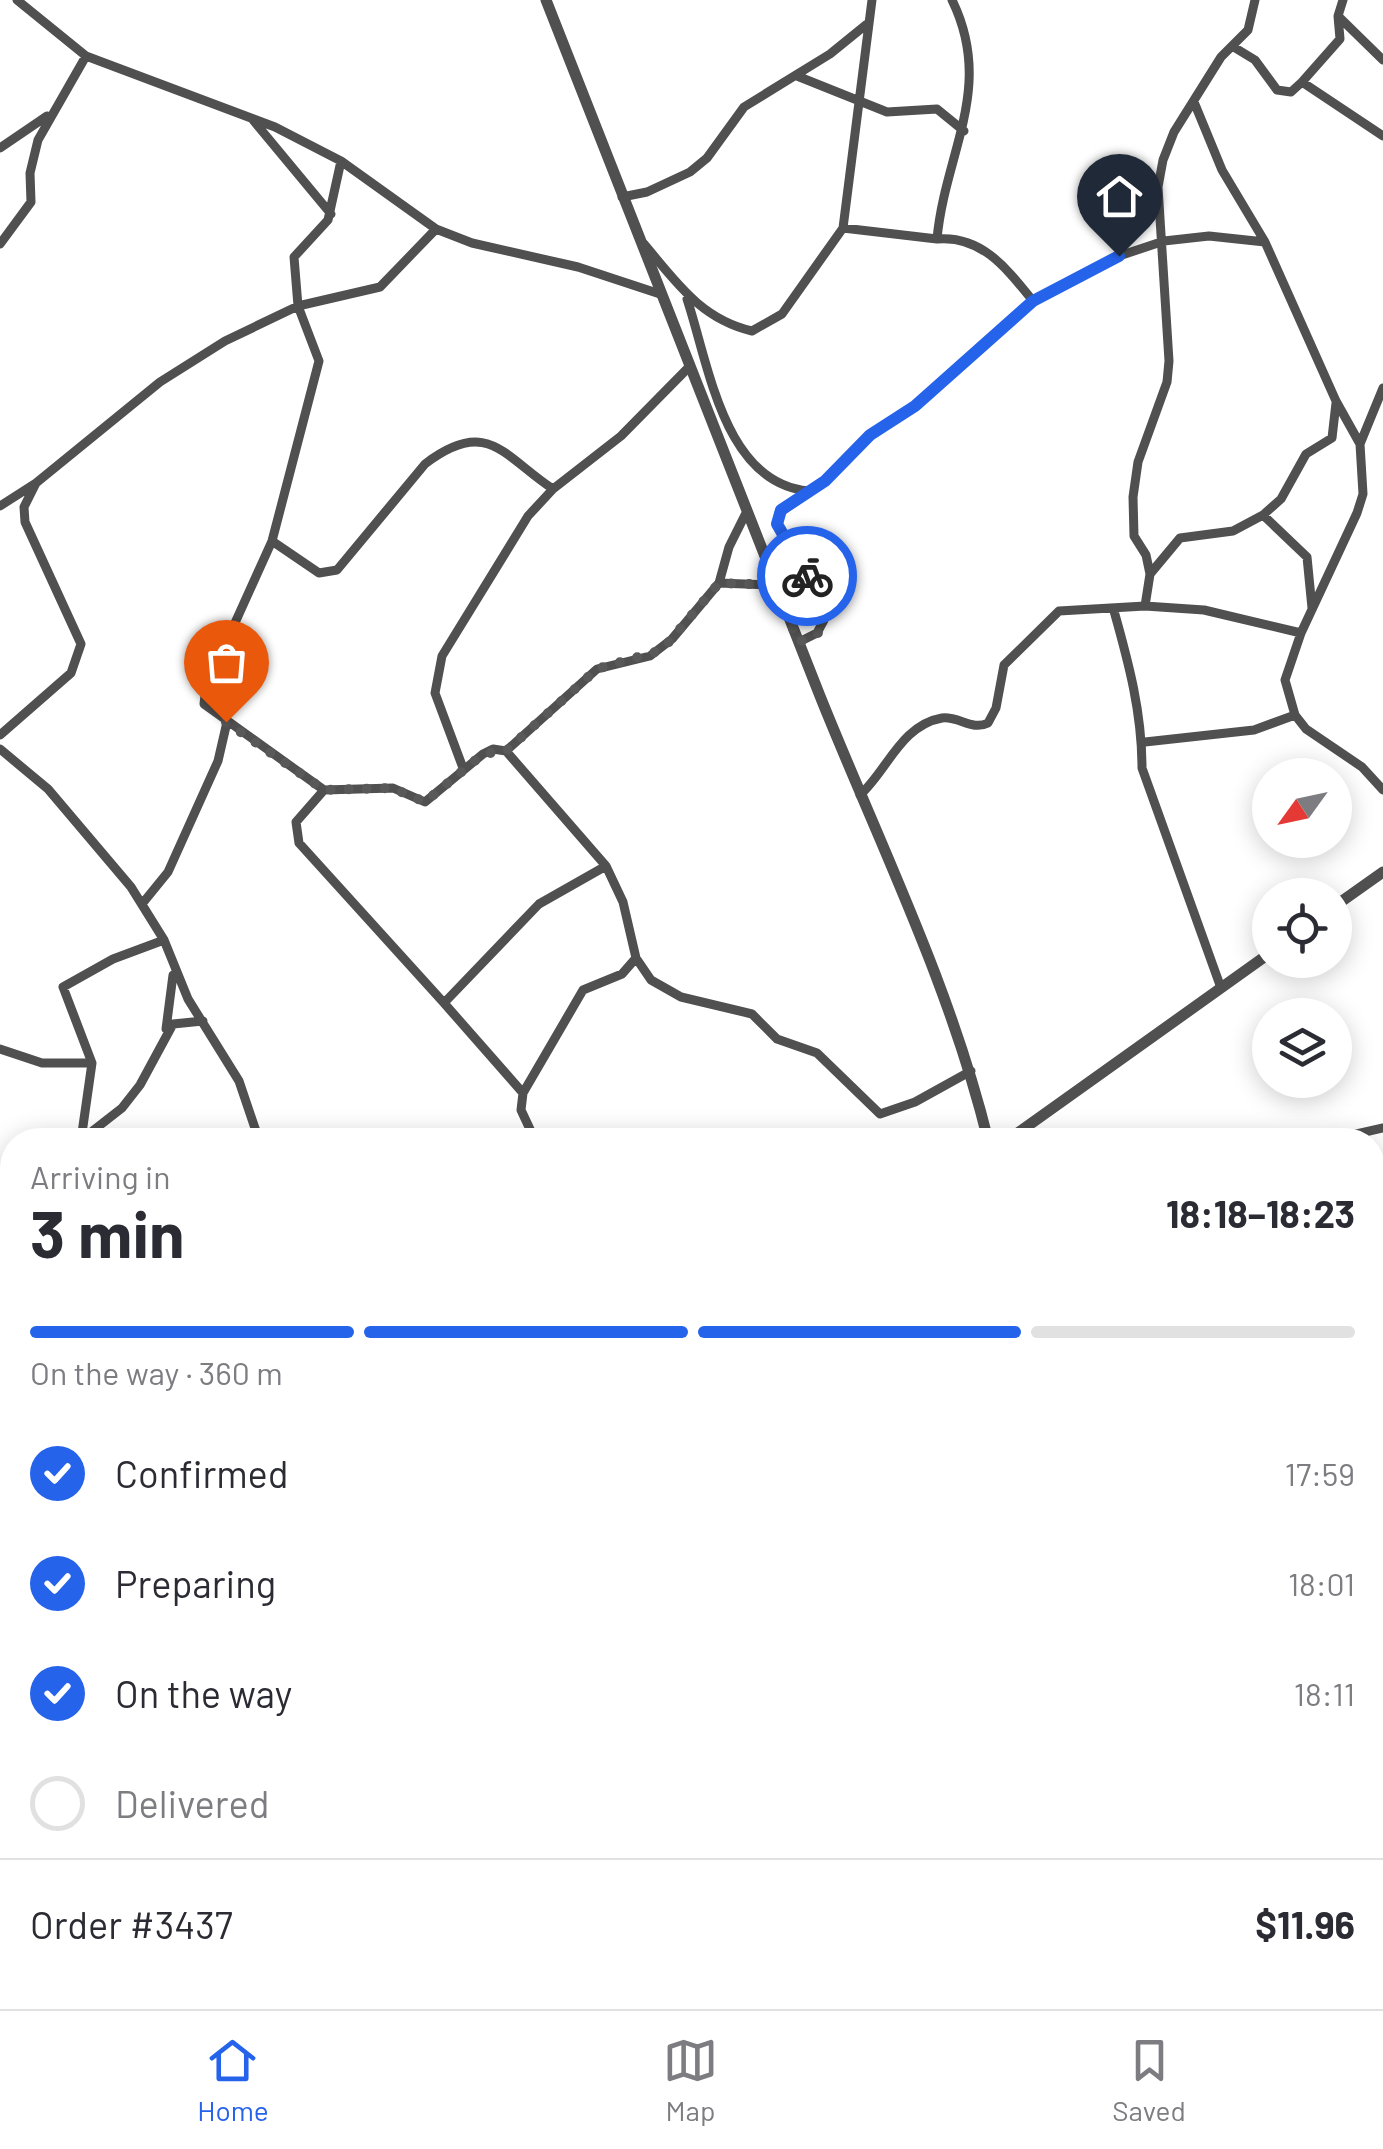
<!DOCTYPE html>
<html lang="en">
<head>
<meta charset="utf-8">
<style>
  :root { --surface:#fff; --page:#f7f7f7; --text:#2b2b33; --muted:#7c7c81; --line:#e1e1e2; --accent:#2563eb }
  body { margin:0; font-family:Barlow,sans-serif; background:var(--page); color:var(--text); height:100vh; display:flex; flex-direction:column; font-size:38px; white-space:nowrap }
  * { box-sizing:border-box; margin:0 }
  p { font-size:32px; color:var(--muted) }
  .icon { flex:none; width:55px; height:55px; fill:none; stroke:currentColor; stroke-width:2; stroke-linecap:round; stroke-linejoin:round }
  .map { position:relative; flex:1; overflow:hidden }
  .side { position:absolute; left:0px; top:1128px; width:1385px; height:882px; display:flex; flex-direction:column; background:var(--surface); border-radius:40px 40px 0 0; box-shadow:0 5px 25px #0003 }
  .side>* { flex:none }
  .needle { width:65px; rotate:237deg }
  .controls { position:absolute; left:1252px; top:758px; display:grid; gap:20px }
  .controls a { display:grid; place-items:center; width:100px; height:100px; border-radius:50%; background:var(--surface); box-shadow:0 5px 25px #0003; font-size:50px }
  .pin { position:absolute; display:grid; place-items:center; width:85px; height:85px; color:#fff; margin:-102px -42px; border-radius:50% 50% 50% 0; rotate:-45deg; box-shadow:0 0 10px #0007 }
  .pin .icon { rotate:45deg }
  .courier { position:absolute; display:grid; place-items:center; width:100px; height:100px; margin:-50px; border:8px solid #2563eb; border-radius:50%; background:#fff; color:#222; box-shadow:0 2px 12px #0007 }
  .head em { font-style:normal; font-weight:700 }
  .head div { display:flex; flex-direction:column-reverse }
  .head { display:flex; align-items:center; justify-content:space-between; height:170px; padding:0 30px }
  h1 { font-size:65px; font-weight:700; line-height:75px }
  .bar { display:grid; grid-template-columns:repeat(4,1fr); gap:15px 10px; align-content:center; height:120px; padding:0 30px }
  .bar i { height:12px; border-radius:8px; background:var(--line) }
  .bar .active { background:var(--accent) }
  .bar p { grid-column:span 4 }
  .line { display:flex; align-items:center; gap:25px; padding:0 30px; border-top:2px solid var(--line) }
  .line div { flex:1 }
  ol { padding:0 30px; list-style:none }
  li { display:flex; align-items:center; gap:30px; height:110px }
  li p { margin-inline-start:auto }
  li .icon { padding:10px; border-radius:50%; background:var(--accent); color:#fff; stroke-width:4 }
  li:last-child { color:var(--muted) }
  li i { width:55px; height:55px; border:5px solid var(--line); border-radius:50% }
  .tab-bar { display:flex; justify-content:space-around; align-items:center; height:140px; border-top:2px solid var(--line); background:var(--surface); font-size:28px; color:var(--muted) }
  .tab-bar a { display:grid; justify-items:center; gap:5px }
  .tab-bar .active { color:var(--accent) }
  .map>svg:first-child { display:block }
</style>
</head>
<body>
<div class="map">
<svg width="1383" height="2009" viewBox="0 0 1383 2009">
  <rect width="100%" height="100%" fill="#fff"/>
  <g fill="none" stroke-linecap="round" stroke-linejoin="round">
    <path stroke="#505050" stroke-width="9" d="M17,0l69,56 189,71 66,34 95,68 36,14 106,24 82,27
      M952,0c43,88 -7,152 -15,239 45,-4 70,30 96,62
      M1338,16l45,44
      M1232,46l23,14 22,30 14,2 11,-10 81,54
      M797,76l90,36 50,-3 27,22
      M1302,82l38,-43 -2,-23 5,-16
      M1194,102l28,68 43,72
      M253,120l78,94
      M0,148l47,-32
      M341,161l-13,59 -34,37 4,49 82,-19 56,-58
      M622,197l25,-5 43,-20 17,-14 37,-51 86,-53 37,-30
      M843,228l29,-228
      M0,244l31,-42 -1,-29 8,-33 48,-84
      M644,244c33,39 57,75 108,87l30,-17 61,-86 94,11
      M687,299c22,66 37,185 122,192
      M1360,444l3,50 -6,19 -56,120 -16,47 10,35 11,14 56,38 21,23
      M36,483l124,-101 65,-41 73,-35 21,55 -47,180 -66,146 -2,17 120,86 69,-2 32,14 58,-48 10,-5 13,2 91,-82 53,-13 22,-17 47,-56 10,-36 16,-32
      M0,506l36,-23 -12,24 1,15 56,122 -10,29 -71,62
      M1263,515l44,42 5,51
      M272,541l47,32 18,-3 88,-106c63,-48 79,-7 128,25
      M1150,574l30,-36 53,-7 30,-16 18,-16 25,-45 26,-16 4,-35
      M719,583l55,2
      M1145,606l5,-32 -4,-19 -12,-19 -1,-39 5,-35 29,-80 2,-21 -11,-174 5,-27 11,-28 47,-75 27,-27 7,-30
      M1114,611c15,53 28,102 28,157l79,220
      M799,642l18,-9 7,-13c-7,-32 -52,-81 -45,-107l46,-32 45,-46 45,-29 118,-105 86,-45 45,-15 45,-5 56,6 71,159 24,43 23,-56
      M1145,742l109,-12 41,-15
      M0,749l48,40 83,98 33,53 24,59 51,82 20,59
      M506,751l100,115 17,36 13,56 15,22 30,17 71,17 25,25 40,14 63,61 35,-12 56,-31
      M463,768l-28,-75 7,-37 86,-140 25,-27 68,-53 68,-69
      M324,790l-28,32 3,21 145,160
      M860,795c27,-24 41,-70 82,-77 17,-2 30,13 46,5l8,-15 8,-43 55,-54 86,-5 59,4 97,23
      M142,904l26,-32 50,-111 9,-39
      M166,1029l7,-54
      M0,1049l42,14h50l-11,77
      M92,1063l-29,-76 50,-28 51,-19
      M523,1093l-79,-90 95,-99 67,-38
      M81,1140l41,-32 18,-23 33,-61 30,-3
      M535,1140l-14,-30 2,-17 60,-103 39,-16 14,-16
      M1330,1140l53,-12
      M0,1223l12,-3
      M1372,1336l11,4
      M0,1550l12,12
      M1372,1576l11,10
      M1372,1643l11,-5
      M0,1646l12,-3
      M0,1725l12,-2
      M1372,1780l6,29 -3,117
      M315,1998l9,11
      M353,1998v11
      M42,2009l13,-11
      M147,2009l24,-11
      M481,2009l21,-11
      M657,2009l13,-11
      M869,2009l7,-11
      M932,2009l41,-11"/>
    <path stroke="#505050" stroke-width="11" d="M546,0c90,232 181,464 274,696 59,147 130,289 168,444
      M1335,906l48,-34
      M1008,1140l262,-187
      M0,1362l12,-1
      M1069,1998l1,11"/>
  </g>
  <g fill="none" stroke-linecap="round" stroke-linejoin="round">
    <path stroke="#595959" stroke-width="10" stroke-dasharray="0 18" d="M226,722l98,68 68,-2 33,14 58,-48 23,-3 91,-82 65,-19 57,-67 55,2 25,57 19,-9 6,-13 -17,-44"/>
    <path stroke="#2563eb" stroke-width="12" d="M807,576l-30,-52 4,-14 44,-29 45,-46 45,-29 118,-105 86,-45"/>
  </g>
</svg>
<div class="controls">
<a><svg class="needle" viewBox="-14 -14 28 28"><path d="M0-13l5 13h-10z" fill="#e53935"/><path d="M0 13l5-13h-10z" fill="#7c7c81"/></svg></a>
<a><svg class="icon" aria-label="locate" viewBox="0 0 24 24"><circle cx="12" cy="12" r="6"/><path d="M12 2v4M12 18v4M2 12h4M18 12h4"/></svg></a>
<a><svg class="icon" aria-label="layers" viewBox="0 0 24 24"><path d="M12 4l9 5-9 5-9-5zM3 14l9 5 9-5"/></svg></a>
</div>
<div class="pin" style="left:226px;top:722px;background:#ea580c"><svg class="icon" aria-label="bag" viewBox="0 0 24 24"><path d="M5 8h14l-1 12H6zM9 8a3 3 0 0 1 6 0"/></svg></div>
<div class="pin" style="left:1119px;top:256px;background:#1f2937"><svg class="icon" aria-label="home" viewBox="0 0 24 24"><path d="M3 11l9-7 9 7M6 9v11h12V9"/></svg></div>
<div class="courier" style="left:807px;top:576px"><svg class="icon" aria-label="bike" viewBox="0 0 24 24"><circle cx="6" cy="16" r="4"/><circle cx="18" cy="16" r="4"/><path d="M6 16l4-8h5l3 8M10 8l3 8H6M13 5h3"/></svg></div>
<section class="side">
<div class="head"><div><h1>3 min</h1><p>Arriving in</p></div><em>18:18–18:23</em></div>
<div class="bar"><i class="active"></i><i class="active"></i><i class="active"></i><i></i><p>On the way · 360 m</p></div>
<ol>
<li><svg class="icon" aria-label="check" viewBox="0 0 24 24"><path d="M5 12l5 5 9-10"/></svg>Confirmed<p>17:59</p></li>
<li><svg class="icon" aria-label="check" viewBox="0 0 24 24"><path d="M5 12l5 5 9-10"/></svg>Preparing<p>18:01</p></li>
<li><svg class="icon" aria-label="check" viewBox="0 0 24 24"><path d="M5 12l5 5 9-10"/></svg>On the way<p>18:11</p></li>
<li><i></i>Delivered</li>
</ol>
<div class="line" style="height:130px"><div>Order #3437</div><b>$11.96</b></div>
</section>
</div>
<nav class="tab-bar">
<a class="active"><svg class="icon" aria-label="home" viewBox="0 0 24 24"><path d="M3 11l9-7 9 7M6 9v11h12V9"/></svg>Home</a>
<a><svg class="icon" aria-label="map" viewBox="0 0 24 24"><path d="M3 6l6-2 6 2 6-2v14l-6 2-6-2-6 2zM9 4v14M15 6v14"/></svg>Map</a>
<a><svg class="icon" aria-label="saved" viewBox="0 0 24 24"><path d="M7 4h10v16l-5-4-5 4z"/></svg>Saved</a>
</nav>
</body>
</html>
